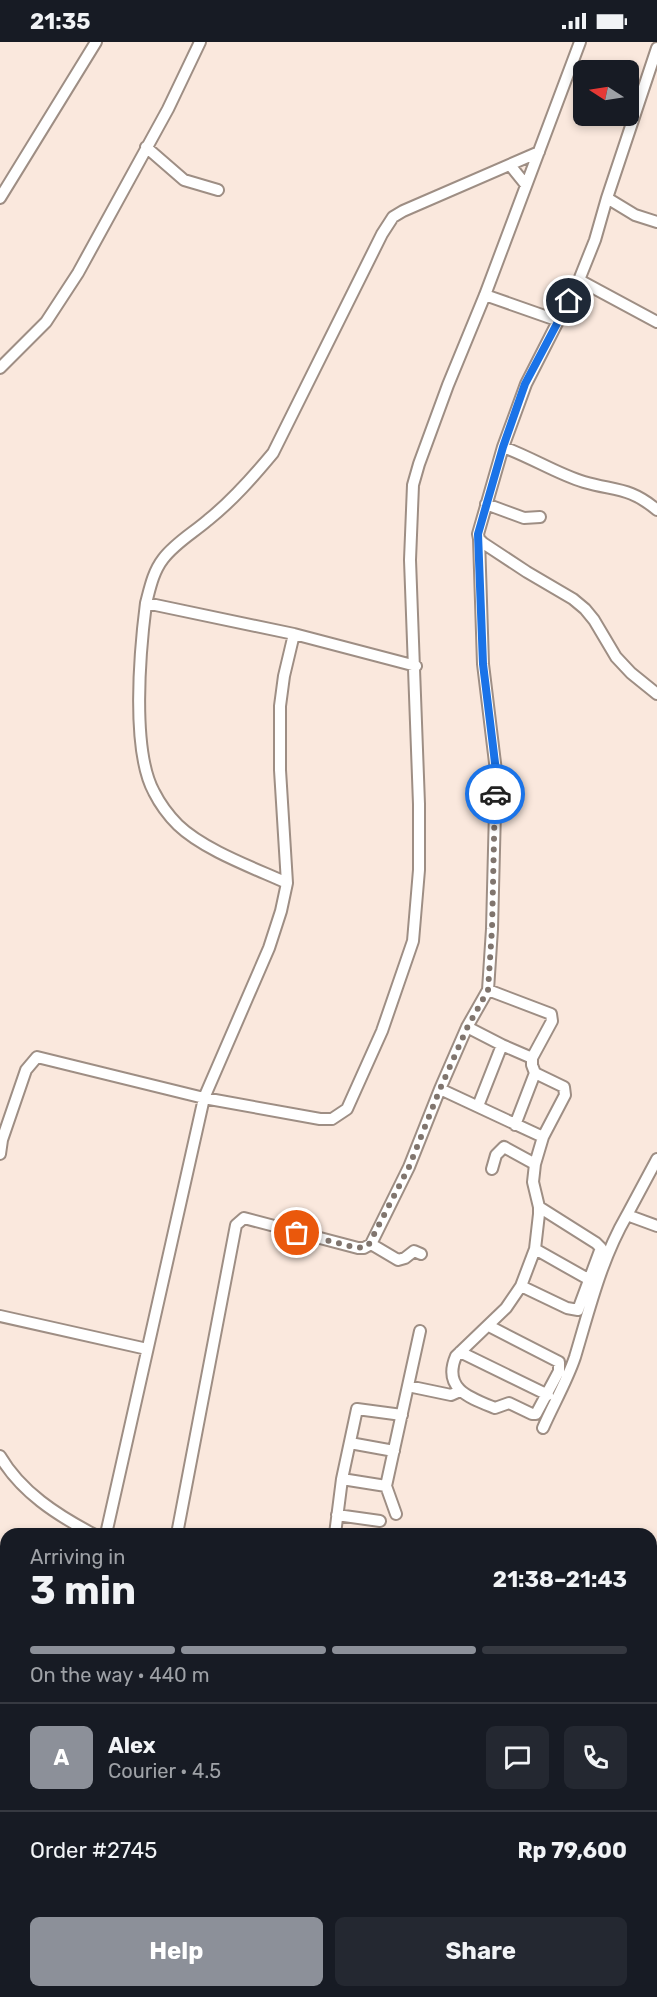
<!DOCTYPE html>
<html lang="en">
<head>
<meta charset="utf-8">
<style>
  :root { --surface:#171b24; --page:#242831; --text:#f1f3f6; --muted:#9ea1a6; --line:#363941; --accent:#8c9099 }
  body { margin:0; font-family:Rubik,sans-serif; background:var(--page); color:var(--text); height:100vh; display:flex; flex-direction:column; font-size:22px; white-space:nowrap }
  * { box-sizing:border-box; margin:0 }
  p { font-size:20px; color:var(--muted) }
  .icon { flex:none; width:33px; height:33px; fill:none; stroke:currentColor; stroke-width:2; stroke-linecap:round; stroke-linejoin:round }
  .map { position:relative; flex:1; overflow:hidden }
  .drawer { position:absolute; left:0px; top:1486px; width:657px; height:470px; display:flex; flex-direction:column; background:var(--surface); border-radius:18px 18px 0 0; box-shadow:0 3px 9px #0003 }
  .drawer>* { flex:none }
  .needle { width:39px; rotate:282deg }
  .fabs { position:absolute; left:573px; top:18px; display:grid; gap:12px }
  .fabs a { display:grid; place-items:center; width:66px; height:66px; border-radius:9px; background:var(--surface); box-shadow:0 3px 9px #0003; font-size:30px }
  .pin { position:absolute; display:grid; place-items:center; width:51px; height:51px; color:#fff; margin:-26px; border:3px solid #fff; border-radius:50%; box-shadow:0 2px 6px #0007 }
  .courier { position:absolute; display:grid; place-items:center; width:60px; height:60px; margin:-30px; border:4px solid #1a73e8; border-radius:50%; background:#fff; color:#222; box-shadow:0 2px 8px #0007 }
  .headline em { font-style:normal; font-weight:700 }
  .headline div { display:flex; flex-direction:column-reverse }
  .headline { display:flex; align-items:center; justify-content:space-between; height:102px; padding:0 30px }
  h1 { font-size:39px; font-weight:700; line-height:45px }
  .bar { display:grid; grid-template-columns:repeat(4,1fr); gap:9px 6px; align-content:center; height:72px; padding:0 30px }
  .bar i { height:8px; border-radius:4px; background:var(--line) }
  .bar .selected { background:var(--accent) }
  .bar p { grid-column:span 4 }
  .line { display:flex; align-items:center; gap:15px; padding:0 30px; border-top:2px solid var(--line) }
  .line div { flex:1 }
  .round { display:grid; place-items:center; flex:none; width:63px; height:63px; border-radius:9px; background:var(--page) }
  .primary-button { display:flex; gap:12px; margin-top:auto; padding:12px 30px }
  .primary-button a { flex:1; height:69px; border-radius:9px; background:var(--accent); color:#fff; font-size:24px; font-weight:700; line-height:69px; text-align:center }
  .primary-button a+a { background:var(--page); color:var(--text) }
  .status { display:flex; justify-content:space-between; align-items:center; height:42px; padding:0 30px; background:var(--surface); direction:ltr }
  .status svg { height:16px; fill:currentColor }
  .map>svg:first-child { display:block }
</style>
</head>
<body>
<div class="status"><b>21:35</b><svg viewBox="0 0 49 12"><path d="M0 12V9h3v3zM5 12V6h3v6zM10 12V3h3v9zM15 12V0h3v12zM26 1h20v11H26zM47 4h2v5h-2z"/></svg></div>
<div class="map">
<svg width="657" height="1955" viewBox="0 0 657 1955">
  <rect width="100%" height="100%" fill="#fae8dd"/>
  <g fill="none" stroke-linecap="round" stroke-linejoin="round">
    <g stroke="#9e8e84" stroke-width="14">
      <path id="minor" d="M657,6l-50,150 -12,42 -16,40 -53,104 -23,63 -25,87 1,5 4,4 44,29 46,27 12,10 9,11 22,37 15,16 26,21
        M146,105l38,33 34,10
        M510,123l16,20
        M0,156l96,-156
        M607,156l28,17 22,7
        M579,238l78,42
        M485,253l74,26
        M0,326l46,-46 32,-49 90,-164 32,-67
        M503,405c28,10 54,27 81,35 31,9 46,5 73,28
        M486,462l38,14 16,-1
        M146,561c-6,47 -15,147 8,189 6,12 15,24 24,33 26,25 76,43 109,58
        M294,592l122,32
        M488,948l63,24 1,7 -20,37
        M467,985l35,18 -24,61
        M440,1047l103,48
        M515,1083l20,-52
        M0,1112l2,-14 24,-70 11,-13 167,41 116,21h12l15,-10 35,-78 31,-90 6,-71v-66l-9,-244 3,-75 6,-21 29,-79 37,-90 95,-253
        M492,1127l4,-14 8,-8 31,17
        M627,1173l30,-56
        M371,1202l27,16 7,-2 9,-7 7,3
        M535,1207l53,30
        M521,1244l46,22 11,2 23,-62 -5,-5 -57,-36
        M0,1274l147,33
        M489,1284l70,36v9l-23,43h-4l-23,-11 -14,5c-25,-10 -53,-19 -39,-52l50,-48 15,-22 14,-37 4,-35v-7l-6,-25 2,-18 8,-27 22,-42 -1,-8 -29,-14 -3,-8v-7l-30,-13
        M460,1310l88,43
        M408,1344l43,9 9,-4
        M543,1386c10,-23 24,-47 32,-71 15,-50 26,-97 52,-142l30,11
        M350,1401l44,8
        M0,1414c21,36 57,59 93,78
        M342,1437l44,7
        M396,1472l-10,-28 34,-155
        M337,1473l43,6
        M106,1492l98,-436 65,-150 12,-37 6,-28 -7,-113v-64l4,-30 10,-42 -148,-31c4,-15 7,-31 17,-44 12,-16 30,-26 45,-39 25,-20 45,-43 65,-67l109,-219 11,-17 10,-6 136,-59
        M177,1492l59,-309 8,-7 114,30h6l7,-4 38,-77 31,-78 27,-62 21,-37 4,-61 4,-158 -13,-107 -4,-125
        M335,1492l7,-55 15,-70 45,6
        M651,1588l6,1
        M651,1722l6,2
        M0,1933l6,-1
        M570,1950l2,5
        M158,1955l1,-5
        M265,1955l1,-5
        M628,1955l2,-5"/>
    </g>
    <use href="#minor" stroke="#fff" stroke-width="10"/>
  </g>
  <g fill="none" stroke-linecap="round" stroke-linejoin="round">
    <path stroke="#80756e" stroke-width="6" stroke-dasharray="0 10.8" d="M297,1191l61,15 10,-2 41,-79 31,-78 27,-61 21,-38 4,-61 3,-135"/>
    <path stroke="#1a73e8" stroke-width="8" d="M495,752l1,-23 -13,-107 -5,-130 25,-87 22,-63 44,-83"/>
  </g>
</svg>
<div class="fabs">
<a><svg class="needle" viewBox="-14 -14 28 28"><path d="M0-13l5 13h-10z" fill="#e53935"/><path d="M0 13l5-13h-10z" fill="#9ea1a6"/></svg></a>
</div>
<div class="pin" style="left:297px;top:1191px;background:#ea580c"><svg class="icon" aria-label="bag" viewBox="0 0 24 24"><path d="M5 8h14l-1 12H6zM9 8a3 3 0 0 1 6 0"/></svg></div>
<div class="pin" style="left:569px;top:259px;background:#1f2937"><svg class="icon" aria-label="home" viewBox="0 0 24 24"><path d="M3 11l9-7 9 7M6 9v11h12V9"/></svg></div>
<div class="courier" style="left:495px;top:752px"><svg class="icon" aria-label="car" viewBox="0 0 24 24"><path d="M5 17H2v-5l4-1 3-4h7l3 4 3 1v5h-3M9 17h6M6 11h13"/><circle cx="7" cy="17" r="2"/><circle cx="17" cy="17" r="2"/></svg></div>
<section class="drawer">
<div class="headline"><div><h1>3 min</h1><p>Arriving in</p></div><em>21:38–21:43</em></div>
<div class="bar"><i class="selected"></i><i class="selected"></i><i class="selected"></i><i></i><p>On the way · 440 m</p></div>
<div class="line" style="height:108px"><b class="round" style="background:var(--accent);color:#fff">A</b><div><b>Alex</b><p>Courier · 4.5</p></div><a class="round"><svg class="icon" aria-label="chat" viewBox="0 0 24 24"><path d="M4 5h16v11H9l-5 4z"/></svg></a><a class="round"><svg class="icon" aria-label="phone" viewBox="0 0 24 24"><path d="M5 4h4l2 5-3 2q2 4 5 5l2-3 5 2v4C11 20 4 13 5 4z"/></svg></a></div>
<div class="line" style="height:78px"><div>Order #2745</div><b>Rp 79,600</b></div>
<div class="primary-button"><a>Help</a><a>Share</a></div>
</section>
</div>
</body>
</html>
